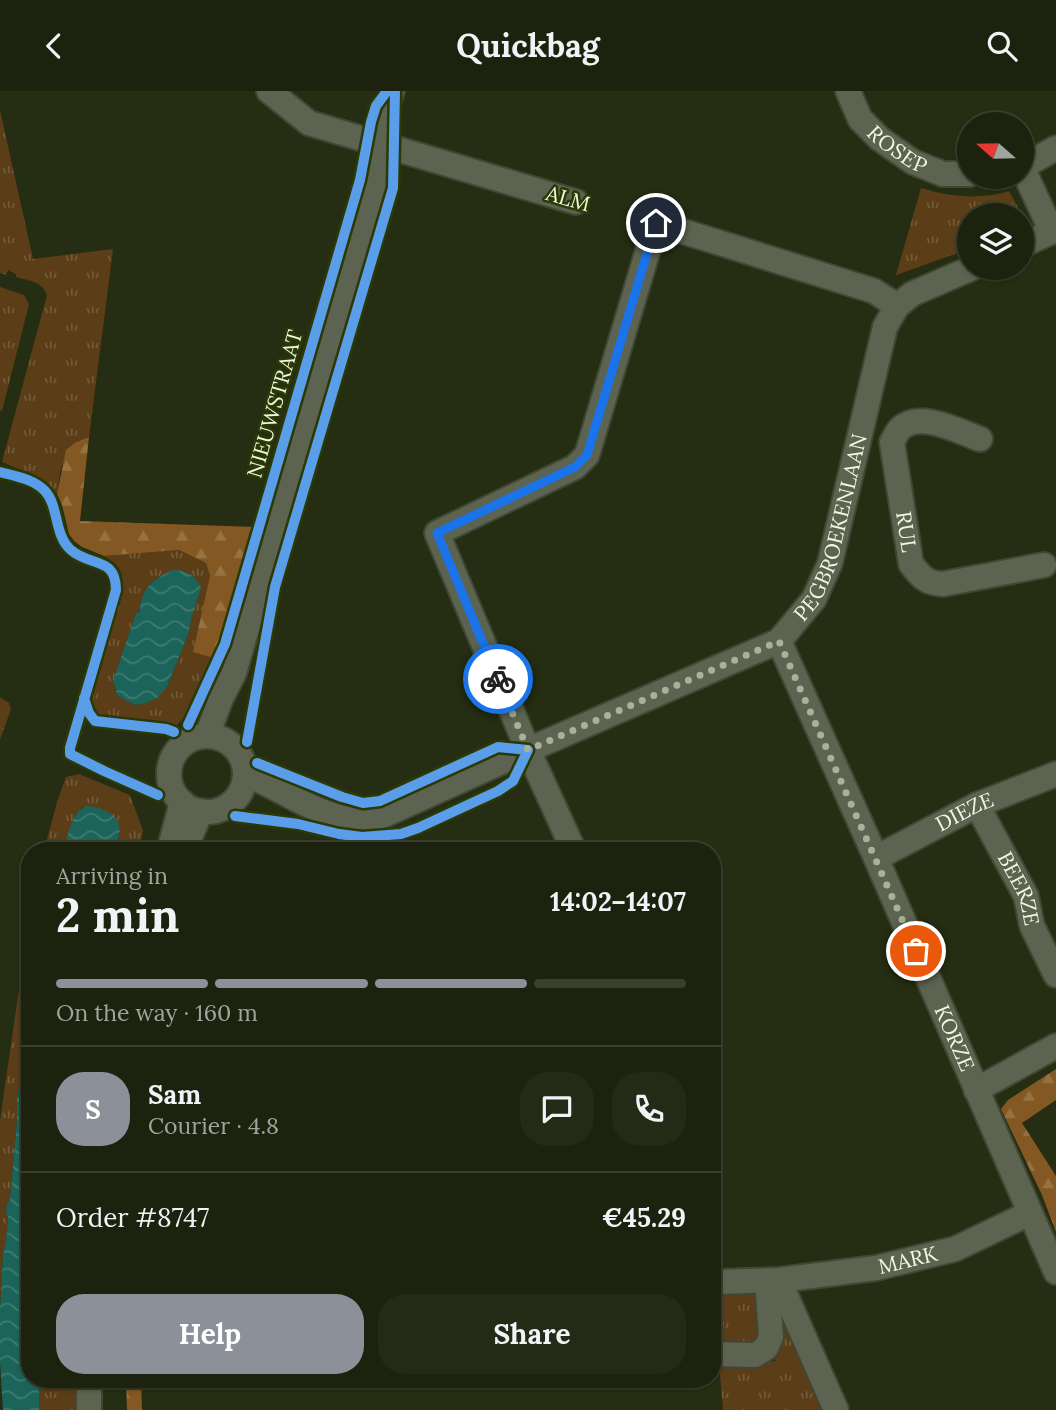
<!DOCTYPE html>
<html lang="en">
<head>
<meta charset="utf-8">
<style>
  :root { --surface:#1c220e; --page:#252a17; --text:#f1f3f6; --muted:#a0a49e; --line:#3a3f2e; --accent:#8c9099 }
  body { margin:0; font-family:Lora,serif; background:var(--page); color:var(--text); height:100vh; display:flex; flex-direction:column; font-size:26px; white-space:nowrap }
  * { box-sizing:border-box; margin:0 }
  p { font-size:23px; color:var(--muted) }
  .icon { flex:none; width:38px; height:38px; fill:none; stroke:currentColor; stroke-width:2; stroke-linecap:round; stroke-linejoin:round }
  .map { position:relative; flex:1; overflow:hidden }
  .details { position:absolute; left:21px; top:751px; width:700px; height:546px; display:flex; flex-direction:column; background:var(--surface); border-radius:28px; box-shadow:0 2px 5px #0004,0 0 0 2px var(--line) }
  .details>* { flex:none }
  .needle { width:46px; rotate:290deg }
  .tools { position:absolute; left:957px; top:21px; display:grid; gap:14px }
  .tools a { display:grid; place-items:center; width:77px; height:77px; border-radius:50%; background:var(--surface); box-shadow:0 2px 5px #0004,0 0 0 2px var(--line); font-size:35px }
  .pin { position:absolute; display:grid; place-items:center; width:60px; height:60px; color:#fff; margin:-30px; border:4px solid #fff; border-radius:50%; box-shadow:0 2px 7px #0007 }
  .courier { position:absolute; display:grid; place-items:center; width:70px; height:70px; margin:-35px; border:5px solid #1a73e8; border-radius:50%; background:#fff; color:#222; box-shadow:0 2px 9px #0007 }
  .summary em { font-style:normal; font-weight:800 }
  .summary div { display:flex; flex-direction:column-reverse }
  .summary { display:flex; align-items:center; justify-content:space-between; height:119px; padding:0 35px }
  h1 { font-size:46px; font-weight:800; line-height:52px }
  .bar { display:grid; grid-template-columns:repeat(4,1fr); gap:10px 7px; align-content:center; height:84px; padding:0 35px }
  .bar i { height:9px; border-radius:5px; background:var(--line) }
  .bar .current { background:var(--accent) }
  .bar p { grid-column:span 4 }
  .line { display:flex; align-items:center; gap:18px; padding:0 35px; border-top:2px solid var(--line) }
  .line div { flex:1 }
  .round { display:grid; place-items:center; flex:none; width:74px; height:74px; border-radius:28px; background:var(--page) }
  .action { display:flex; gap:14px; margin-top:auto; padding:14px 35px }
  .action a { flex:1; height:80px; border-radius:28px; background:var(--accent); color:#fff; font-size:28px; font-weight:800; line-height:80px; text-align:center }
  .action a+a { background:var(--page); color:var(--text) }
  header { display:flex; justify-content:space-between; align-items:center; height:91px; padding:0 35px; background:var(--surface); font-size:32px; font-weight:800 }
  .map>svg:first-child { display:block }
</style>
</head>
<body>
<header><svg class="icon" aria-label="back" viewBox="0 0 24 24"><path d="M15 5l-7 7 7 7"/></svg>Quickbag<svg class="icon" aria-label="search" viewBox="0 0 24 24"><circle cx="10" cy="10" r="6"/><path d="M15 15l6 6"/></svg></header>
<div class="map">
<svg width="1056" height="1319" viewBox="0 0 1056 1319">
  <defs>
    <pattern id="grass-tufts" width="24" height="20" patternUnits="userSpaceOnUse" patternTransform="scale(1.75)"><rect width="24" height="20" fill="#5b3d17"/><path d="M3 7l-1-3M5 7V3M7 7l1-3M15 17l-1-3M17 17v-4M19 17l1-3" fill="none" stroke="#735a38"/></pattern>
    <pattern id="forest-firs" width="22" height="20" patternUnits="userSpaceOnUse" patternTransform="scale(1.75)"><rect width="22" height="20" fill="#845822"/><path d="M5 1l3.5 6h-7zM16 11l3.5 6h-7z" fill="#967142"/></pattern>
    <pattern id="water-waves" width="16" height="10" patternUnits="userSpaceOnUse" patternTransform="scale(1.75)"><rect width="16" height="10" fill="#1c645a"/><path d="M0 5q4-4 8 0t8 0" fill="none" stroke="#3d7b71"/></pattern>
  </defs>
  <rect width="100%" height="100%" fill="#252d12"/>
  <path fill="url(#grass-tufts)" fill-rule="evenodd" d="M0,19l33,149 80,-10 -24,188 -13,5 -15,26 -4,26c-18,-24 -31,-20 -55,-32l45,-167c-5,-14 -18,-14 -31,-18v-3l-8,-4 -2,5 -6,-2z
    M921,97c29,9 59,12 88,3l13,24h-52l-1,34 -73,26z
    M0,196l24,8 5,9 -27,107 -2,-1z
    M179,459l27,13 4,13 -16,76 20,6c-10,22 -18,51 -37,67l-75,-5c-8,-3 -12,-8 -11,-17l32,-115c0,-18 -4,-23 -19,-32zM173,479l10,1 11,6 -5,55 -21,53 -1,2 -31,18 -9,-4 -10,-6 -3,-11v-7l22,-63 2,-1c5,-24 12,-34 35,-43z
    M0,606l9,6 2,6 -11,31z
    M79,683l51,21 13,36 -4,19h-24l5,-19 -38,-24 -7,11 -11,32 -20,1 13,-49 9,-25z
    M30,839v105l-13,63v22l-7,79 -3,5 -1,8 2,5 -2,23 -3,15 -3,54v-189l18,-124z
    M774,1199l57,120h-108l-4,-46 56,-3z
    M729,1200l29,2 3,38 -6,10 -13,8 -30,-5v-43l4,-6z
    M39,1288h38l1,31h-39z"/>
  <path fill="url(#forest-firs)" d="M89,346l-9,84 176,6 -29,96 -13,35 -21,-6 17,-76 -4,-13 -27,-13 -75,6 -22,-9 -8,-6 -5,-7 -7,-29 -5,-11 9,-44 10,-8z
    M1056,978v31l-34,23 34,53v56l-14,-37 -41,-86 7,-9z
    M126,1288h15l1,31h-15z"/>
  <path fill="url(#water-waves)" d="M173,479c13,0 23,5 28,18l-10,30 -2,14 -22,55 -10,11 -11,5 -10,2 -9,-4 -10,-6 -3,-12v-6l22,-64 3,-1c3,-23 12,-33 34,-42z
    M86,715c11,0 23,5 31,13l3,12 -5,19h-51c4,-15 7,-37 22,-44z
    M30,944v344h9v31h-36l-3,-48v-53l3,-54 3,-15 2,-23 -2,-5 1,-8 3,-5 7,-79v-22z"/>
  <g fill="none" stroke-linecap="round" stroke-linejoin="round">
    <g stroke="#404733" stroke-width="28">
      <g id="minor">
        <path d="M269,0l40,32 267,79"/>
        <path id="s1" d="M848,0l12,28 20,20 33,23 30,12h27"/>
        <path d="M1022,76l30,65"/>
        <path d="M1022,76l34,-19"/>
        <path d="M1022,154l34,-15"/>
        <path id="s2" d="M980,348c-22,-8 -59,-28 -79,-11 -4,3 -6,9 -9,14l19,122c11,14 15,19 32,20l101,-19"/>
        <path id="s3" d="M779,550l97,217 180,414"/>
        <path d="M207,645l14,-38 13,-25 141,-485 11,-79 6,-18"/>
        <circle cx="207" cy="683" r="38"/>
        <path id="s4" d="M245,683c37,14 74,45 116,46 7,0 14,-3 21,-4l146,-66 251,-109 35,-42 16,-36 55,-236 12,-21 15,-12 60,-26"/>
        <path id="s5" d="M977,714l49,91 6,30 24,49"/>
        <path d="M169,760l13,-49"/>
        <path d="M184,760l17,-40"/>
        <path d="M362,760v-31"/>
        <path d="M574,760l-46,-101 -91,-217 138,-66 12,-12 69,-232 218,68 23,15"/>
        <path id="s6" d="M876,767l101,-53 79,-31"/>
        <path d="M976,999l80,-44"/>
        <path d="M779,1189l57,130"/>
        <path id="s7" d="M712,1193l4,-2 63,-2 97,-12 79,-19 75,-36"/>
        <path d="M712,1263l43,1 11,-7 5,-11 -4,-56"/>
        <path d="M89,1288v31"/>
      </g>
    </g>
    <use href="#minor" stroke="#5c6350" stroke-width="24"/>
    <g stroke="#2a3906" stroke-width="15">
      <path id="cycleway" d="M0,381c15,4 34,7 45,19 14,15 9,45 26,59 19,17 45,6 45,40l-46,158v6l34,17 54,24
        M84,607l5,15 6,8 71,8 8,3
        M188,634l37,-81 135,-464 11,-58 5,-16 11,-15
        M247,651l28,-155 118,-399 2,-97
        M235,725l63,8 41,10 23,3 39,-3 17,-6 80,-37 15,-10 15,-31 -30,-3 -118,54 -17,2 -21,-6 -85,-34"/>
    </g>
    <use href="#cycleway" stroke="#5a9eea" stroke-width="10"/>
  </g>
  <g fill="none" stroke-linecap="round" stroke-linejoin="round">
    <path stroke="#a8b297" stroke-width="7" stroke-dasharray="0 12.6" d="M498,588l30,71 251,-109 137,310"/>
    <path stroke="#1a73e8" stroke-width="9" d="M498,588l-61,-146 138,-66 12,-12 69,-232"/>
  </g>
  <g text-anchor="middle" stroke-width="5" stroke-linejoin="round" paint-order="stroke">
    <g font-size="21" fill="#eef9de" stroke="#2a3906">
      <text dy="7" stroke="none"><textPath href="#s1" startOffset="79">ROSEP</textPath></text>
      <text transform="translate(568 108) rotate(16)" y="7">ALM</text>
      <text transform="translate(275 313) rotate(-74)" y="7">NIEUWSTRAAT</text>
      <text dy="7" stroke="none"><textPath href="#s4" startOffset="709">PEGBROEKENLAAN</textPath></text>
      <text dy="7" stroke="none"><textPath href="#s2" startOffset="191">RUL</textPath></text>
      <text dy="7" stroke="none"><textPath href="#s6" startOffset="100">DIEZE</textPath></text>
      <text dy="7" stroke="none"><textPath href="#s5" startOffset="94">BEERZE</textPath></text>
      <text dy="7" stroke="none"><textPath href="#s3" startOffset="434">KORZE</textPath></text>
      <text dy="7" stroke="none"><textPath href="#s7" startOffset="198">MARK</textPath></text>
    </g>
  </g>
</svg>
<div class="tools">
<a><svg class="needle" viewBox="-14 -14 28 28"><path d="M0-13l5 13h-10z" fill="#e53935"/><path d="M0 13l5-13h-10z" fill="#a0a49e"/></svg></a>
<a><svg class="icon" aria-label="layers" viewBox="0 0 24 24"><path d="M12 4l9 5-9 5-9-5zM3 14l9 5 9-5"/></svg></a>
</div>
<div class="pin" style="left:916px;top:860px;background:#ea580c"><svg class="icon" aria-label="bag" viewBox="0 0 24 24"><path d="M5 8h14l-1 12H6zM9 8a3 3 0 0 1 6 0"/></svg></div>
<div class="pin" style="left:656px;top:132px;background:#1f2937"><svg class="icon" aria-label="home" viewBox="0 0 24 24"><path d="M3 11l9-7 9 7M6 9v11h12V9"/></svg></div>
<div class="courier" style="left:498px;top:588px"><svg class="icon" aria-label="bike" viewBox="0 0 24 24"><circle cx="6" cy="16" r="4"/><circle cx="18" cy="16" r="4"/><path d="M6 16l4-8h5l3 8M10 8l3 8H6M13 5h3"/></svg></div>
<section class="details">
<div class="summary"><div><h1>2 min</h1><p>Arriving in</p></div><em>14:02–14:07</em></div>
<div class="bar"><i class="current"></i><i class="current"></i><i class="current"></i><i></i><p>On the way · 160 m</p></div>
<div class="line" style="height:126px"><b class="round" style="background:var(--accent);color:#fff">S</b><div><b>Sam</b><p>Courier · 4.8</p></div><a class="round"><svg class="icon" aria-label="chat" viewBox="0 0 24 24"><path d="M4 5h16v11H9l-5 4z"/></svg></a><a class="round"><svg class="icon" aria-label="phone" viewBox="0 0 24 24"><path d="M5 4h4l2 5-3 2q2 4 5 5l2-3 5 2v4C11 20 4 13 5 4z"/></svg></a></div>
<div class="line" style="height:91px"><div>Order #8747</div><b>€45.29</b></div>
<div class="action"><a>Help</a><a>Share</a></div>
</section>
</div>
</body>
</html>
